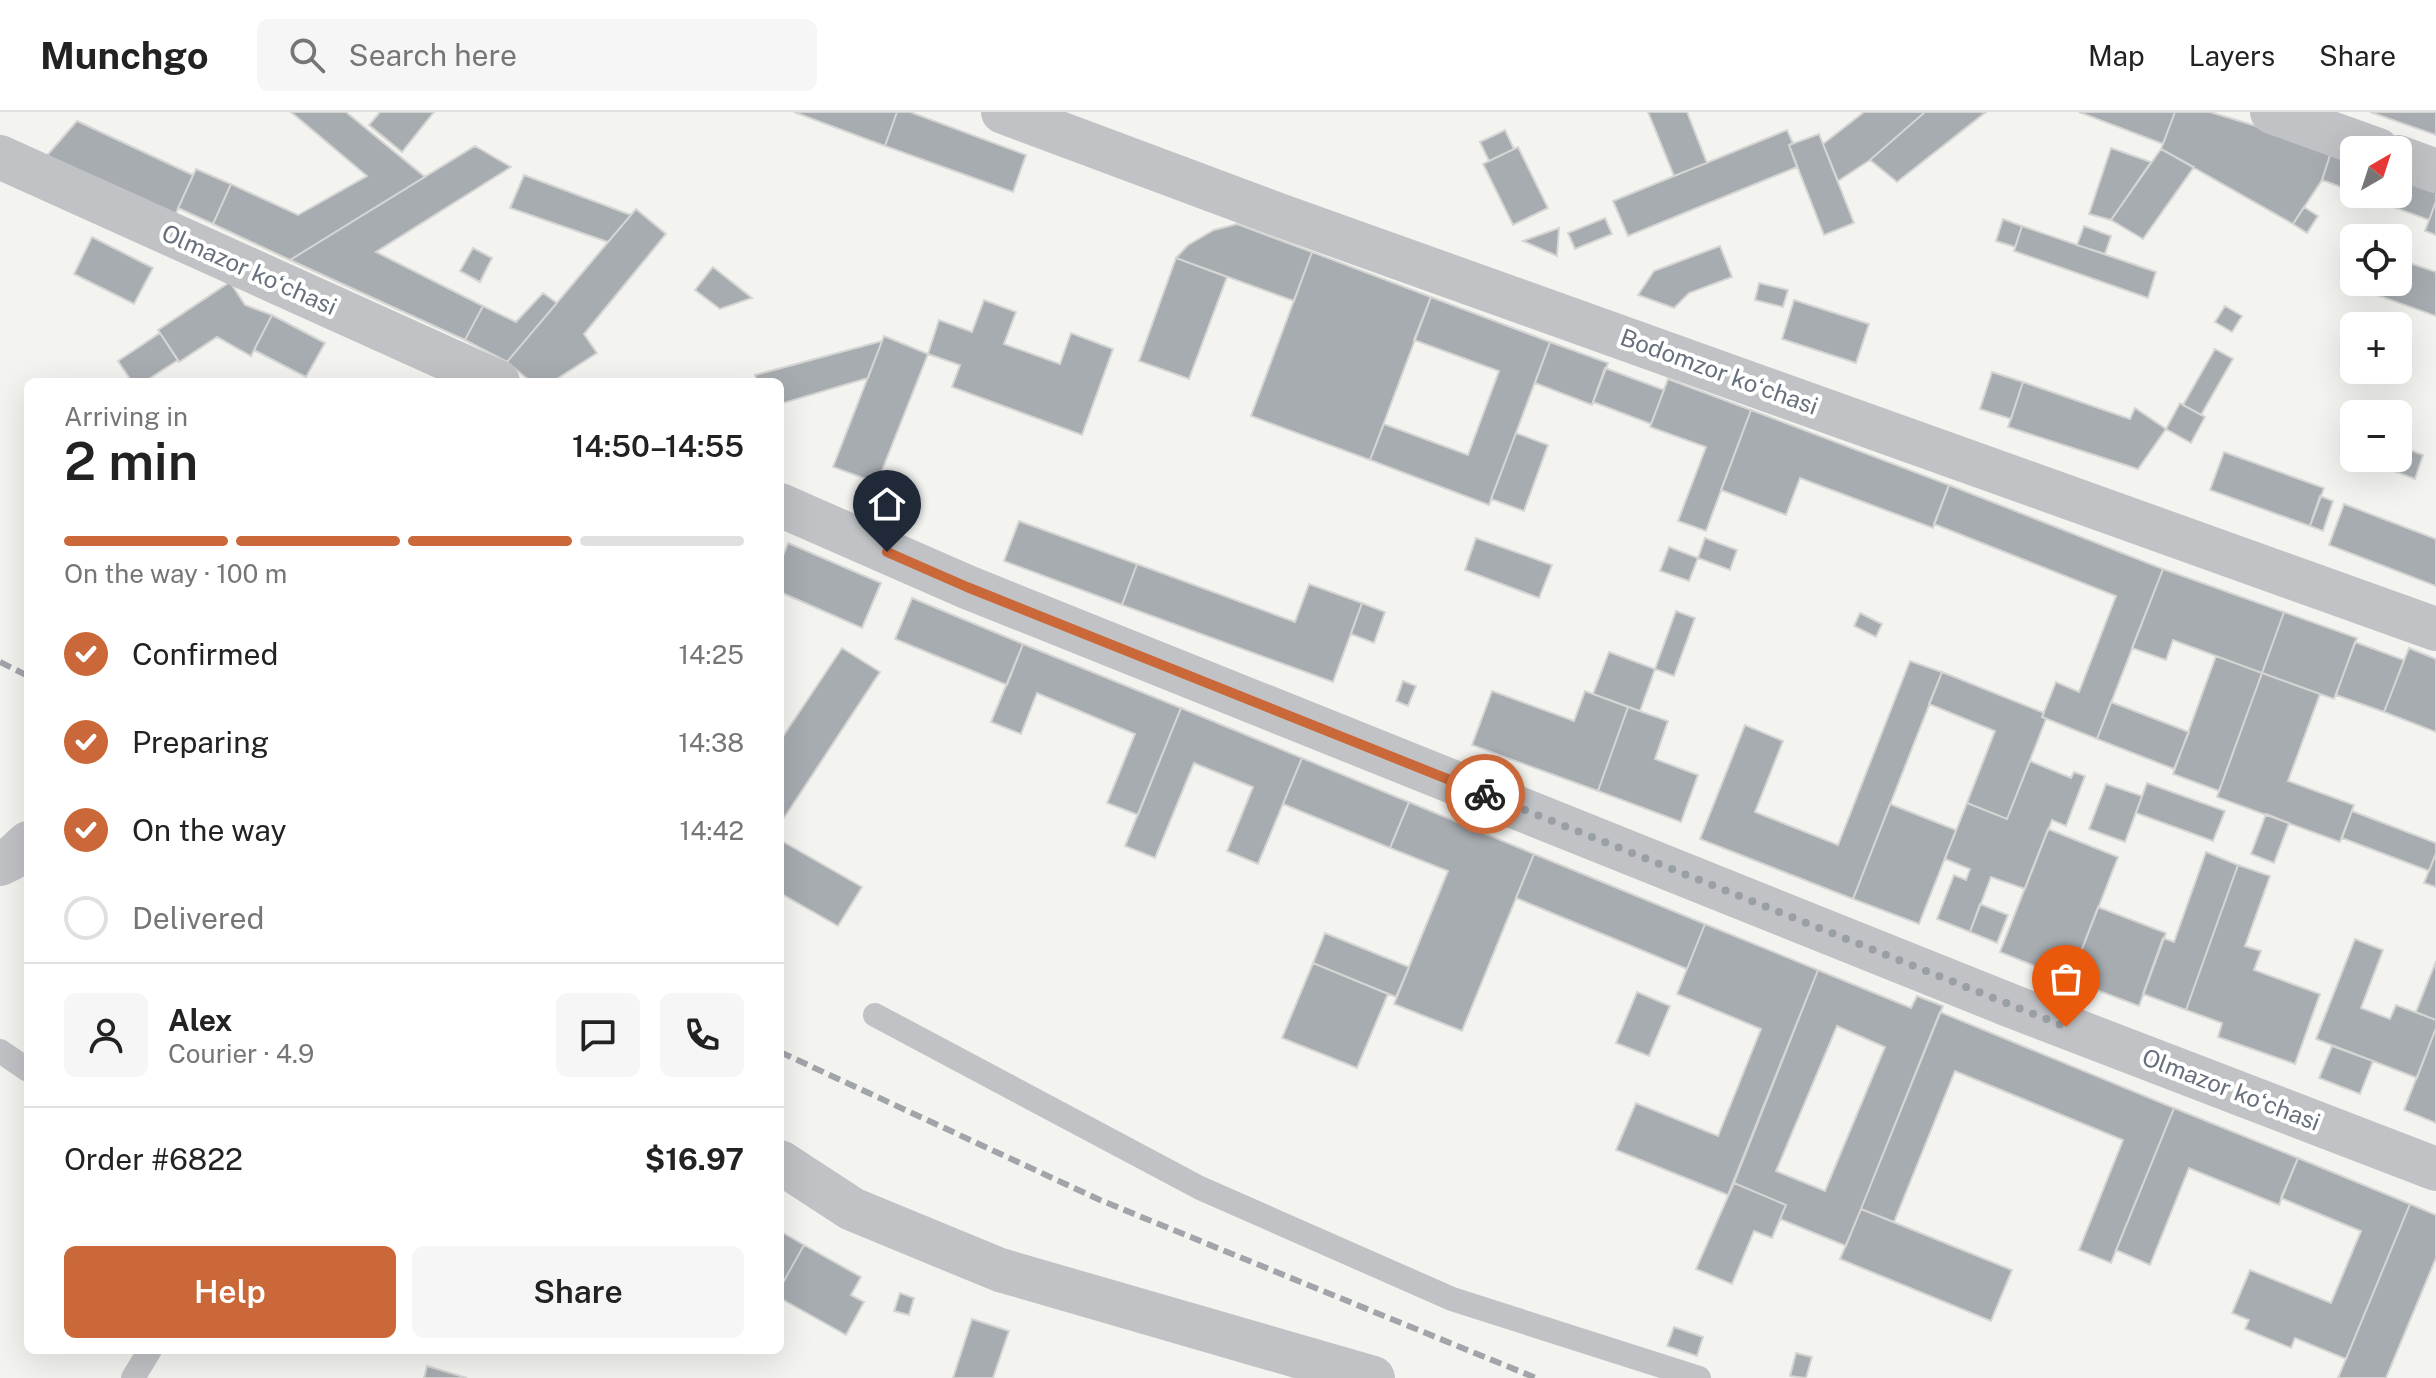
<!DOCTYPE html>
<html lang="en">
<head>
<meta charset="utf-8">
<style>
  :root { --surface:#fff; --page:#f6f6f6; --text:#222; --muted:#767676; --line:#e0e0e0; --accent:#cb6839 }
  body { margin:0; font-family:"Public Sans",sans-serif; background:var(--page); color:var(--text); height:100vh; display:flex; flex-direction:column; font-size:30px; white-space:nowrap }
  * { box-sizing:border-box; margin:0 }
  p { font-size:26px; color:var(--muted) }
  .icon { flex:none; width:44px; height:44px; fill:none; stroke:currentColor; stroke-width:2; stroke-linecap:round; stroke-linejoin:round }
  .map { position:relative; flex:1; overflow:hidden }
  .sheet { position:absolute; left:24px; top:266px; width:760px; height:976px; display:flex; flex-direction:column; background:var(--surface); border-radius:12px; box-shadow:0 8px 32px #0002 }
  .sheet>* { flex:none }
  .needle { width:52px; rotate:39deg }
  .controls { position:absolute; left:2340px; top:24px; display:grid; gap:16px }
  .controls a { display:grid; place-items:center; width:72px; height:72px; border-radius:12px; background:var(--surface); box-shadow:0 8px 32px #0002; font-size:40px }
  .pin { position:absolute; display:grid; place-items:center; width:68px; height:68px; color:#fff; margin:-82px -34px; border-radius:50% 50% 50% 0; rotate:-45deg; box-shadow:0 0 8px #0007 }
  .pin .icon { rotate:45deg }
  .courier { position:absolute; display:grid; place-items:center; width:80px; height:80px; margin:-40px; border:6px solid #cb6839; border-radius:50%; background:#fff; color:#222; box-shadow:0 2px 10px #0007 }
  .summary em { font-style:normal; font-weight:600 }
  .summary div { display:flex; flex-direction:column-reverse }
  .summary { display:flex; align-items:center; justify-content:space-between; height:136px; padding:0 40px }
  h1 { font-size:52px; font-weight:600; line-height:60px }
  .bar { display:grid; grid-template-columns:repeat(4,1fr); gap:12px 8px; align-content:center; height:96px; padding:0 40px }
  .bar i { height:10px; border-radius:6px; background:var(--line) }
  .bar .active { background:var(--accent) }
  .bar p { grid-column:span 4 }
  .line { display:flex; align-items:center; gap:20px; padding:0 40px; border-top:2px solid var(--line) }
  .line div { flex:1 }
  .round { display:grid; place-items:center; flex:none; width:84px; height:84px; border-radius:12px; background:var(--page) }
  ol { padding:0 40px; list-style:none }
  li { display:flex; align-items:center; gap:24px; height:88px }
  li p { margin-inline-start:auto }
  li .icon { padding:8px; border-radius:50%; background:var(--accent); color:#fff; stroke-width:4 }
  li:last-child { color:var(--muted) }
  li i { width:44px; height:44px; border:4px solid var(--line); border-radius:50% }
  .button { display:flex; gap:16px; margin-top:auto; padding:16px 40px }
  .button a { flex:1; height:92px; border-radius:12px; background:var(--accent); color:#fff; font-size:32px; font-weight:600; line-height:92px; text-align:center }
  .button a+a { background:var(--page); color:var(--text) }
  header { display:flex; align-items:center; gap:48px; box-sizing:border-box; height:112px; padding:0 40px; background:var(--surface); border-bottom:2px solid var(--line) }
  header strong { font-size:38px }
  nav { display:flex; gap:44px; margin-inline-start:auto; font-size:28px }
  .search { width:560px; height:72px; background:var(--page); display:flex; align-items:center; gap:20px; box-sizing:border-box; padding:0 28px; border-radius:12px; color:var(--muted); font-size:30px }
  .map>svg:first-child { display:block }
</style>
</head>
<body>
<header>
<strong>Munchgo</strong>
<div class="search"><svg class="icon" aria-label="search" viewBox="0 0 24 24"><circle cx="10" cy="10" r="6"/><path d="M15 15l6 6"/></svg>Search here</div>
<nav><a>Map</a><a>Layers</a><a>Share</a></nav>
</header>
<div class="map">
<svg width="2436" height="1266" viewBox="0 0 2436 1266">
  <rect width="100%" height="100%" fill="#f3f4f0"/>
  <path fill="#a7acb1" stroke="#d5d5d3" stroke-width="2" fill-rule="evenodd" d="M291,0h55l79,65 -135,83 -77,-36 18,-40 67,31 69,-39z
    M380,0h54l-32,40 -33,-27z
    M794,0h103l-12,34z
    M897,0h13l116,43 -13,37 -128,-46z
    M1648,0h39l20,51 -33,13z
    M1864,0h61l-55,48 -32,21 -15,-37z
    M1925,0h61l-89,70 -27,-22z
    M2079,0h96l-12,32z
    M2175,0h35l122,37 -10,31 -29,44 -132,-75z
    M2370,0h66v23z
    M77,9l116,54 -20,45 -130,-60z
    M1505,18l9,19 -25,12 -9,-19z
    M1787,18l6,13 -4,2 8,22 -169,69 -15,-35z
    M1819,22l35,89 -30,12 -35,-90z
    M475,34l36,21 -135,85 107,54 -18,34 -175,-80z
    M1518,35l30,61 -35,17 -30,-61z
    M2111,36l40,14 -40,58 -22,-6z
    M2161,37l33,18 -51,72 -32,-19z
    M2332,37l22,6v37l-32,-12z
    M196,57l35,15 -18,40 -35,-16z
    M524,63l107,40 -23,27 -98,-34z
    M2398,66l38,14v9l-7,19 -47,-17 3,-9h13z
    M2436,89v34l-11,-4z
    M2304,95l14,9 -11,17 -14,-9z
    M636,97l30,25 -82,100 13,19 -45,29h-21l-24,-20z
    M1605,106l7,16 -37,15 -7,-16z
    M2003,107l19,7 -7,21 -19,-6z
    M1237,112l75,28 -18,49 -118,-43 12,-13 26,-15z
    M2022,114l134,46 -8,26 -134,-47z
    M2084,114l27,10 -6,18 -28,-9z
    M1559,116l-2,28 -34,-15z
    M92,125l61,31 -19,36 -60,-30z
    M1720,134l12,31 -43,16 -15,15 -36,-13 16,-24z
    M473,136l19,10 -12,24 -20,-11z
    M1312,140l119,45 -61,163 -119,-44z
    M1176,146l51,19 -38,102 -50,-18z
    M2398,147l38,13v44l-90,-32 8,-22v20h44z
    M713,155l39,31 -32,11 -25,-19z
    M230,170l15,23 27,10 -21,41 -34,-19 -38,25 -21,-32z
    M1759,171l29,7 -5,17 -28,-7z
    M543,181l14,10 -50,59 -42,-22 18,-34 33,16z
    M1431,185l119,45 -61,163 -119,-45 14,-36 84,31 31,-84 -85,-31z
    M984,188l32,12 -12,32 56,20 11,-31 42,16 -31,86 -130,-48 8,-22 -32,-11 11,-34 33,12z
    M1794,188l75,24 -13,39 -74,-24z
    M2225,194l17,10 -10,16 -17,-10z
    M272,203l53,28 -19,34 -52,-27z
    M160,221l18,27 -34,22h-12l-14,-21z
    M884,224l44,18 -51,129 -44,-16z
    M882,229l-14,37 -88,26v-22h-23l-2,-7z
    M1550,230l58,21 -16,42 -57,-22z
    M2215,237l18,10 -32,56 -18,-10z
    M1605,256l59,22 -13,34 -58,-22z
    M1992,260l31,10 -12,37 -31,-10z
    M1668,267l83,31 -45,121 -28,-10 28,-74 -56,-20z
    M2023,270l107,37 5,-11 31,21 -28,40 -130,-42z
    M2180,291l25,14 -14,26 -25,-14z
    M1751,298l198,75 -16,43 -133,-50 -14,37 -65,-25z
    M1516,321l32,12 -24,66 -33,-12z
    M2398,333l25,10 -8,24 -45,-17 2,-4h26z
    M2224,340l100,36 -14,38 -100,-36z
    M1949,373l214,84 -66,170 -55,-22 14,-35 23,10 37,-96 -182,-72z
    M2320,384l13,5 -10,30 -13,-5z
    M2344,392l92,35v47l-107,-41z
    M1019,409l118,43 -15,41 -118,-44z
    M1476,426l76,27 -13,33 -74,-28z
    M1705,426l32,12 -7,20 -32,-12z
    M788,431l93,40 -19,45 -82,-36v-29z
    M1669,435l29,11 -9,23 -29,-10z
    M1137,452l158,58 14,-38 53,19 -29,79 -211,-77z
    M2163,457l121,43 -22,61 -89,-33 -7,20 -34,-12z
    M912,486l111,46 -16,41 -112,-46z
    M1362,491l23,9 -11,31 -23,-9z
    M1676,499l19,7 -21,58 -19,-7z
    M2284,500l73,26 -23,61 -72,-26z
    M1860,501l22,11 -6,13 -22,-11z
    M2355,530l49,18 -20,52 -48,-17z
    M1023,532l158,64 -43,107 -31,-12 28,-69 -98,-41 -16,41 -30,-12z
    M842,536l38,24 -100,152v-83z
    M2409,536l27,11v73l-52,-20z
    M1609,540l46,17 -15,42 -47,-17z
    M2216,544l46,17 -43,118 -46,-17z
    M1910,549l32,11 -89,227 -153,-60 45,-114 38,16 -28,71 83,33z
    M1942,560l102,41 -2,4 4,2 -39,100 -40,-16 28,-72 -66,-27z
    M2262,561l58,21 -32,87 66,24 -14,37 -123,-45z
    M1403,569l13,5 -8,20 -12,-5z
    M1492,579l82,30 11,-30 43,16 -30,84 -126,-46z
    M2111,590l78,30 -15,37 -77,-30z
    M1628,595l40,14 -13,38 43,16 -17,47 -83,-31z
    M1181,596l121,50 -44,106 -31,-13 26,-64 -59,-24 -39,95 -30,-12z
    M1302,646l107,44 -19,46 -107,-44z
    M2030,649l41,17 3,-6 11,4 -19,50 -14,-6 -27,69 -34,-12 -21,55 -33,-13 17,-44 12,5 4,-11 -25,-10 22,-56 40,16z
    M2147,671l78,28 -12,30 -77,-28z
    M2106,672l36,12 -17,46 -36,-13z
    M1409,690l125,52 -72,177 -68,-27 54,-133 -58,-23z
    M1890,692l66,26 -37,94 -66,-25z
    M2352,699l84,32v10l-7,18 -87,-33z
    M2266,702l23,9 -15,40 -23,-9z
    M2048,717l70,28 -48,123 -70,-28z
    M780,728l82,47 -24,39 -58,-33z
    M2206,740l32,13 -52,145 -43,-16 20,-56 11,4z
    M2436,741v34l-12,-4z
    M1534,742l171,70 -18,45 -171,-71z
    M2238,753l32,11 -25,70 16,5 -7,19 66,24 -25,70 -77,-27 4,-14 -36,-13z
    M1980,792l28,11 -11,28 -27,-11z
    M2098,795l68,26 -27,73 -69,-26z
    M1705,812l113,46 -90,225 -112,-45 20,-47 82,33 43,-107 -84,-35z
    M1325,821l84,34 -13,30 -83,-34z
    M2355,827l28,11 -22,58 29,11 6,-14 40,15v8l-19,50 -101,-39z
    M2436,849v59l-20,-8z
    M1313,851l75,31 -31,74 -75,-30z
    M1818,858l93,38 6,-12 26,10 -97,240 -66,-27 6,-14 -52,-22zM1837,914l48,21 -60,144 -49,-20z
    M1637,880l33,14 -21,50 -33,-13z
    M1940,900l234,96 -63,155 -32,-13 44,-110 -168,-69 -61,151 -33,-13z
    M2436,916v95l-32,-13z
    M2332,934l41,15 -13,33 -41,-16z
    M2174,996l124,50 -19,47 -90,-37 -39,97 -34,-15z
    M2298,1046l112,46 -64,155 -51,-21 -4,10 -46,-19 4,-9 -17,-7 18,-43 81,33 30,-72 -80,-33z
    M1734,1071l52,22 -14,33 -18,-7 -22,53 -36,-15z
    M2410,1092l26,11v43l-50,120h-48z
    M1861,1097l151,61 -21,51 -151,-62z
    M780,1119l24,14 -24,43z
    M804,1133l57,32 -10,18 13,7 -18,33 -66,-37v-10z
    M900,1181l14,5 -5,17 -15,-4z
    M972,1207l37,12 -16,47h-40z
    M1674,1215l29,10 -6,19 -30,-10z
    M1796,1241l16,4 -6,21 -16,-2z
    M427,1254l40,12h-43z"/>
  <g fill="none" stroke-linecap="round" stroke-linejoin="round">
    <path stroke="#c0c2c5" stroke-width="24" d="M875,903l325,173 252,111 247,79
      M0,939l28,19
      M133,1266l17,-28"/>
    <path stroke="#c0c2c5" stroke-width="44" d="M1003,0l276,103 1157,414
      M2272,0l106,38
      M0,45l498,225
      M2398,45l38,14
      M780,393l187,82 1042,418 427,164
      M0,752l12,-6 16,-15
      M780,1050l72,47 148,61 373,108"/>
    <path stroke="#a1a5aa" stroke-width="6" stroke-dasharray="12 6" stroke-linecap="butt" d="M0,550l28,14
      M780,940l320,148 436,178"/>
  </g>
  <g fill="none" stroke-linecap="round" stroke-linejoin="round">
    <path stroke="#989fa5" stroke-width="8" stroke-dasharray="0 14.4" d="M1485,682l581,233"/>
    <path stroke="#cb6839" stroke-width="10" d="M887,440l80,35 518,207"/>
  </g>
  <g text-anchor="middle" stroke-width="8" stroke-linejoin="round" paint-order="stroke">
    <g font-size="24" fill="#67717d" stroke="#fff">
      <text transform="translate(249 158) rotate(24)" y="8">Olmazor koʻchasi</text>
      <text transform="translate(1719 260) rotate(20)" y="8">Bodomzor koʻchasi</text>
      <text transform="translate(2231 978) rotate(21)" y="8">Olmazor koʻchasi</text>
    </g>
  </g>
</svg>
<div class="controls">
<a><svg class="needle" viewBox="-14 -14 28 28"><path d="M0-13l5 13h-10z" fill="#e53935"/><path d="M0 13l5-13h-10z" fill="#767676"/></svg></a>
<a><svg class="icon" aria-label="locate" viewBox="0 0 24 24"><circle cx="12" cy="12" r="6"/><path d="M12 2v4M12 18v4M2 12h4M18 12h4"/></svg></a>
<a>+</a>
<a>−</a>
</div>
<div class="pin" style="left:2066px;top:915px;background:#ea580c"><svg class="icon" aria-label="bag" viewBox="0 0 24 24"><path d="M5 8h14l-1 12H6zM9 8a3 3 0 0 1 6 0"/></svg></div>
<div class="pin" style="left:887px;top:440px;background:#1f2937"><svg class="icon" aria-label="home" viewBox="0 0 24 24"><path d="M3 11l9-7 9 7M6 9v11h12V9"/></svg></div>
<div class="courier" style="left:1485px;top:682px"><svg class="icon" aria-label="bike" viewBox="0 0 24 24"><circle cx="6" cy="16" r="4"/><circle cx="18" cy="16" r="4"/><path d="M6 16l4-8h5l3 8M10 8l3 8H6M13 5h3"/></svg></div>
<section class="sheet">
<div class="summary"><div><h1>2 min</h1><p>Arriving in</p></div><em>14:50–14:55</em></div>
<div class="bar"><i class="active"></i><i class="active"></i><i class="active"></i><i></i><p>On the way · 100 m</p></div>
<ol>
<li><svg class="icon" aria-label="check" viewBox="0 0 24 24"><path d="M5 12l5 5 9-10"/></svg>Confirmed<p>14:25</p></li>
<li><svg class="icon" aria-label="check" viewBox="0 0 24 24"><path d="M5 12l5 5 9-10"/></svg>Preparing<p>14:38</p></li>
<li><svg class="icon" aria-label="check" viewBox="0 0 24 24"><path d="M5 12l5 5 9-10"/></svg>On the way<p>14:42</p></li>
<li><i></i>Delivered</li>
</ol>
<div class="line" style="height:144px"><a class="round"><svg class="icon" aria-label="person" viewBox="0 0 24 24"><circle cx="12" cy="8" r="4"/><path d="M4 21q1-7 8-7t8 7"/></svg></a><div><b>Alex</b><p>Courier · 4.9</p></div><a class="round"><svg class="icon" aria-label="chat" viewBox="0 0 24 24"><path d="M4 5h16v11H9l-5 4z"/></svg></a><a class="round"><svg class="icon" aria-label="phone" viewBox="0 0 24 24"><path d="M5 4h4l2 5-3 2q2 4 5 5l2-3 5 2v4C11 20 4 13 5 4z"/></svg></a></div>
<div class="line" style="height:104px"><div>Order #6822</div><b>$16.97</b></div>
<div class="button"><a>Help</a><a>Share</a></div>
</section>
</div>
</body>
</html>
